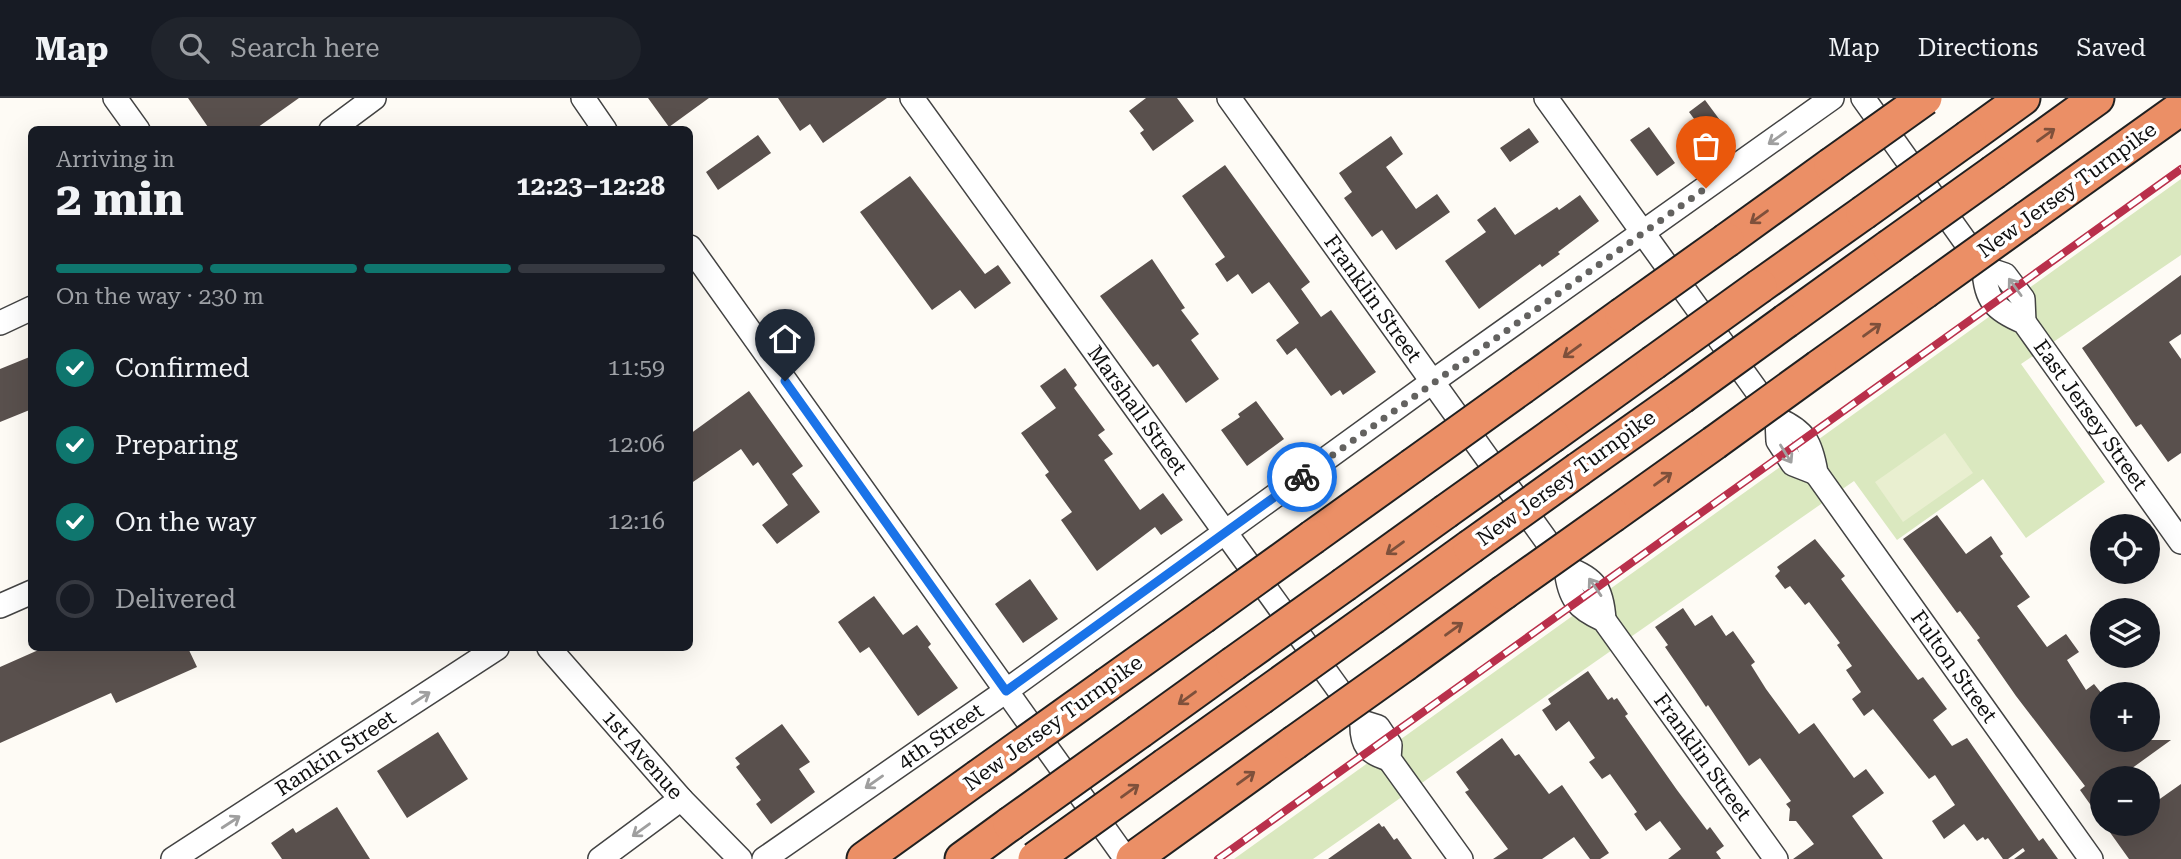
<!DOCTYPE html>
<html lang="en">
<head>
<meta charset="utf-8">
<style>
  :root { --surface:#171b24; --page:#20242c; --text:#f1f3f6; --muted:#9ea1a6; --line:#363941; --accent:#0f766e }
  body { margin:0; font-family:"Roboto Serif",serif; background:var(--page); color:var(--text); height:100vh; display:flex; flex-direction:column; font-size:26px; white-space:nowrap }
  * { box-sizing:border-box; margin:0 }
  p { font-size:23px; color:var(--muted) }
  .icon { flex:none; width:38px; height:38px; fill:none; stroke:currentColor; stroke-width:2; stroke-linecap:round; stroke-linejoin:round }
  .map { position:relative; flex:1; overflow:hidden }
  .sheet { position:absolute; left:28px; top:28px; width:665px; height:525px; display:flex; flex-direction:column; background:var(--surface); border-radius:10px; box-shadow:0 7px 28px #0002 }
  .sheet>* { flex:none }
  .buttons { position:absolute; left:2090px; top:416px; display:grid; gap:14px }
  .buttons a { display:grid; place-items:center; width:70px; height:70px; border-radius:50%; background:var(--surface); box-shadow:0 7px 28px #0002; font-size:35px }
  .pin { position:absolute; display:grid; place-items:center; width:60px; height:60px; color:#fff; margin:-72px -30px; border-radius:50% 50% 50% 0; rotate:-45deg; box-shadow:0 0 7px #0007 }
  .pin .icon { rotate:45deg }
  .courier { position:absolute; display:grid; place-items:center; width:70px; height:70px; margin:-35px; border:5px solid #1a73e8; border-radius:50%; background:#fff; color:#222; box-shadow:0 2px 9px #0007 }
  .summary em { font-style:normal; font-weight:700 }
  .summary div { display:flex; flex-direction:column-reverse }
  .summary { display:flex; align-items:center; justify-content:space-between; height:119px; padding:0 28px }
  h1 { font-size:46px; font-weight:700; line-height:52px }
  .bar { display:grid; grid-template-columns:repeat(4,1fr); gap:10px 7px; align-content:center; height:84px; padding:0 28px }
  .bar i { height:9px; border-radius:5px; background:var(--line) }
  .bar .selected { background:var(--accent) }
  .bar p { grid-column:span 4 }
  ol { padding:0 28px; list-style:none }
  li { display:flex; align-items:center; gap:21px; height:77px }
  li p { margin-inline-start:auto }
  li .icon { padding:7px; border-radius:50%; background:var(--accent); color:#fff; stroke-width:4 }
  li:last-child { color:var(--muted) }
  li i { width:38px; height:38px; border:4px solid var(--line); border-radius:50% }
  header { display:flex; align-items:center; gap:42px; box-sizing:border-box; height:98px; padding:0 35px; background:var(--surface); border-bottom:2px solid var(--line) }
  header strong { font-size:33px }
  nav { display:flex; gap:38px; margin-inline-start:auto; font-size:24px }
  .search { width:490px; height:63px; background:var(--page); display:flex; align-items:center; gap:18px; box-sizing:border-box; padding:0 24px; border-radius:38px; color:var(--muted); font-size:26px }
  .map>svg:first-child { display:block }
</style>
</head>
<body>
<header>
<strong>Map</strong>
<div class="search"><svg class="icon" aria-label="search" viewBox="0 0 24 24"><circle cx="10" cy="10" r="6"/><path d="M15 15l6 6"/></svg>Search here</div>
<nav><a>Map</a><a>Directions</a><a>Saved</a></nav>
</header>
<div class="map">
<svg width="2181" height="761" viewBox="0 0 2181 761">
  <rect width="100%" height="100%" fill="#fefbf5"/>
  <path fill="#dae8bf" d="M2181,81v76l-160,109 84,118 -79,56 -43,-59 -86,61 -43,-59 -541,378h-79z"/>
  <path fill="#e9efd0" d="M1945,335l28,40 -70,49 -28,-40z"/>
  <path fill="#59504d" d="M188,0h111l-45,32h-44z
    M648,0h61l-40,29z
    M778,0h109l-64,45 -13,-19 -10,7z
    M1146,0h31l17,23 -41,30 -13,-18 4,-3 -15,-19z
    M1705,2l23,31 -16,12 -23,-31z
    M1649,29l26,36 -18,13 -27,-36z
    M1529,30l10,14 -29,20 -10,-14z
    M758,37l13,18 -53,37 -12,-18z
    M1391,38l12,18 -17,13 30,42 21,-15 13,18 -54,38 -14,-20 -10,7 -28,-39 8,-6 -13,-19z
    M1225,67l85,117 -9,7 20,28 10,-7 45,62 -33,23 -3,-5 -9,6 -35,-48 -9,7 -11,-15 23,-17 -30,-41 -17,12 -14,-20 -11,8 -12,-18 10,-7 -43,-61z
    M910,78l75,98 13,-9 13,18 -36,26 -15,-19 -28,20 -72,-98z
    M1580,97l19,26 -41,31 2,2 -18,13 -2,-3 -61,45 -34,-48 41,-29 -9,-12 18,-13 20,28 42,-28 2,3z
    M1152,161l33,49 -4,2 18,24 -8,6 28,39 -33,24 -28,-39 -5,3 -53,-71z
    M2181,177v59l-12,8 12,17v94l-13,9 -27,-38 -5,3 -54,-79z
    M32,258v53l-32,13v-53z
    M1065,270l12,17 -3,3 31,42 -7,5 15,19 -9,6 36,50 23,-17 20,27 -22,15 -6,-8 -58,44 -36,-51 11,-8 -27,-37 4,-3 -28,-39 35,-25 -16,-22z
    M749,293l54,75 -11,8 28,38 -43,32 -15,-19 26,-20 -30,-43 -5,4 -12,-17 -51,35v-50z
    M1256,303l28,38 -37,27 -26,-36 19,-13 -2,-3z
    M1937,417l29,39 25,-18 12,18 -3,2 30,41 -13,9 30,41 19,-13 13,18 -12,8 19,30 8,-6 8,10v46h69l-54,39h-15v42l-22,-31 5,-4 -69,-90 -39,-56 3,-2 -20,-27 -3,2 -54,-74z
    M1815,441l30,37 -4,3 77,101 5,-3 24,32 -14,11 19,26 15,-8 72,103 4,-3 15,21h-44l11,-8 -2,-3 -15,11h-5l-15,-21 -3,2 -2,-3 -6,4 -13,-17 -20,15 -12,-18 23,-16 -20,-30 -6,4 -56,-70 -9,7 -12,-17 9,-7 -15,-22 6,-4 -15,-21 3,-2 -31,-41 -4,3 -15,-19 -5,3 -10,-13 5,-5 -3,-4z
    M1030,481l28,40 -35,24 -28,-39z
    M874,498l29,39 14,-10 14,19 -3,3 30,41 -40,28 -49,-69 -9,6 -22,-31z
    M1683,510l12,18 17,-11 14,21 7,-5 22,31 -4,3 15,24 33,45 15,-11 40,55 12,-9 18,24 -32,23 31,43h-90l21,-15 -18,-23h-7l1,-12 -4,-5 5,-3 -31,-43 -11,8 -41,-61 -2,2 -12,-18 -29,-42 3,-2 -13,-18z
    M43,550h145l9,19 -81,36 -5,-10 -111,50v-76z
    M1588,573l20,29 4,-3 2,3 3,-2 11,16 -3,2 52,74 30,40 3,-3 14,19 -8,6 5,7h-53l13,-10 -21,-28 -14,10 -12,-17 3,-2 -27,-38 -8,5 -13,-17 6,-4 -26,-37 -13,10 -14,-21 9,-6 -3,-5z
    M782,626l28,38 -11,7 16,23 -44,32 -15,-20 5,-4 -25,-33 4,-3 -5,-6z
    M438,634l30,47 -61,39 -30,-47z
    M1502,640l13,18 4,-2 30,40 13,-9 47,68 -9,6h-10l-16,-22 -32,22h-49l15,-10 -43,-57 4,-2 -13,-18z
    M2181,686v75h-52l-25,-35h43v-16z
    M337,709l33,52h-88l-11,-16 22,-15 3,5z
    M1379,725l3,4 2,-1 10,14 3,-2 15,21h-84z"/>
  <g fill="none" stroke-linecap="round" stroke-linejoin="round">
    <g stroke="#434343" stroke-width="26">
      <g id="minor">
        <path d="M115,0l23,32"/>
        <path d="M583,0l22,32"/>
        <path id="s1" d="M912,0l450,624 16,5 12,18 -1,14 72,100"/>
        <path id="s2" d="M1229,0l337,470c3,30 11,40 38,52l172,239"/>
        <path id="s3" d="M1546,0l231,321c28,12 34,24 39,54l275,386"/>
        <path id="s4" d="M1863,0l121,170c1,32 11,42 40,54l157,220"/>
        <path d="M331,32l43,-32"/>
        <path d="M690,149l436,612"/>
        <path d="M1984,170l21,7 18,24 1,23"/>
        <path d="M0,225l32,-15"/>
        <path d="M1777,321l1,22 15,23 23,9"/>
        <path d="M1566,470c29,10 36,21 38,52"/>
        <path d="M0,508l32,-14"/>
        <path id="s5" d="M549,550l132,151 59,60"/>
        <path d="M1362,624c-1,23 6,31 27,37"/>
        <path id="s6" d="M173,761l324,-211"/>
        <path d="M600,761l81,-60"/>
        <path id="s7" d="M764,761l242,-168 426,-309 400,-284"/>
      </g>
    </g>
    <g stroke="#212121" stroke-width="37">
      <path id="highway" d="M1969,39l54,-39
        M1994,74l103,-74
        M2027,120l154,-110
        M1727,142l104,-75
        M1760,188l103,-73
        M1786,223l103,-74
        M1819,269l105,-75
        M1522,289l100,-72
        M1553,337l100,-72
        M1579,371l102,-72
        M1613,417l101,-72
        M1313,439l99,-71
        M1345,486l100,-72
        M1373,519l97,-70
        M1405,566l98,-71
        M1108,586l94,-67
        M1140,633l93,-67
        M1166,667l94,-67
        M864,761l114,-82
        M962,761l48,-35
        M1133,761l161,-116"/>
    </g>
    <use href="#minor" stroke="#fff" stroke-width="23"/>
    <use href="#highway" stroke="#eb8f66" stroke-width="33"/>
    <g stroke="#b9304b" stroke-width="8">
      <path id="rail" d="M1218,761l963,-690"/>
    </g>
    <use href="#rail" stroke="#fff" stroke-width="5" stroke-dasharray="16" stroke-linecap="butt"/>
    <g stroke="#212121" stroke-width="37" stroke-linecap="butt">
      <path id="highway-bridge" d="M1831,67l94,-67
        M1863,115l106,-76
        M1889,149l105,-75
        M1924,194l103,-74
        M1622,217l105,-75
        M1653,265l107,-77
        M1681,299l105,-76
        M1714,345l105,-76
        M1412,368l110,-79
        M1445,414l108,-77
        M1470,449l109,-78
        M1503,495l110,-78
        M1202,519l111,-80
        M1233,566l112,-80
        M1260,600l113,-81
        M1294,645l111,-79
        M978,679l130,-93
        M1010,726l130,-93
        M1035,761l131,-94"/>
    </g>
    <use href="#highway-bridge" stroke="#eb8f66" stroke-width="33"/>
  </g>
  <defs><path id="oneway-shaft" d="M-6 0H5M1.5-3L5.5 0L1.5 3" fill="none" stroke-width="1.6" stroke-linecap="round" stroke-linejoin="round" transform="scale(1.75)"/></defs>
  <g stroke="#7e503b">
    <use href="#oneway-shaft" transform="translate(2046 37) rotate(-36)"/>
    <use href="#oneway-shaft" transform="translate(1759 119) rotate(144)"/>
    <use href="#oneway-shaft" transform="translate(1872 232) rotate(-36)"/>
    <use href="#oneway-shaft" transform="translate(1572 253) rotate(144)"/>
    <use href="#oneway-shaft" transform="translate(1663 381) rotate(-36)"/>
    <use href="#oneway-shaft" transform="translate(1395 450) rotate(144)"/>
    <use href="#oneway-shaft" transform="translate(1454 531) rotate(-36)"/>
    <use href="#oneway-shaft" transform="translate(1187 600) rotate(144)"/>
    <use href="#oneway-shaft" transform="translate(1246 680) rotate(-36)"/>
    <use href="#oneway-shaft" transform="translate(1130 693) rotate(-36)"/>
  </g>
  <g stroke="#9f9f9f">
    <use href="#oneway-shaft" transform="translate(1777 40) rotate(145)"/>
    <use href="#oneway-shaft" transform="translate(2015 189) rotate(-126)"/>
    <use href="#oneway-shaft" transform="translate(1786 356) rotate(58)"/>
    <use href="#oneway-shaft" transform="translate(1595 489) rotate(-125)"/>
    <use href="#oneway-shaft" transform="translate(421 600) rotate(-33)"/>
    <use href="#oneway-shaft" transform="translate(874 684) rotate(145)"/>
    <use href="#oneway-shaft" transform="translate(231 724) rotate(-33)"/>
    <use href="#oneway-shaft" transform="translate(641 732) rotate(144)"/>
  </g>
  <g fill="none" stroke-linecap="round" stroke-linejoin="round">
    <path stroke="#636260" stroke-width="7" stroke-dasharray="0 12.6" d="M1302,379l404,-289"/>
    <path stroke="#1a73e8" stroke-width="9" d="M785,283l221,310 296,-214"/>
  </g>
  <g text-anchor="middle" stroke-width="7" stroke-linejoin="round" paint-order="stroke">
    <g font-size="21" fill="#101010" stroke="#fff">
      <text transform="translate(2067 92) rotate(-36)" y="7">New Jersey Turnpike</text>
      <text dy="7" stroke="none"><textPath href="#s2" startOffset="247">Franklin Street</textPath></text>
      <text dy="7" stroke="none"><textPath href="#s1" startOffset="385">Marshall Street</textPath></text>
      <text dy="7" stroke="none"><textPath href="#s4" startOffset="396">East Jersey Street</textPath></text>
      <text transform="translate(1566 380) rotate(-36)" y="7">New Jersey Turnpike</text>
      <text dy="7" stroke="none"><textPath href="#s3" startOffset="704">Fulton Street</textPath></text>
      <text transform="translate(1053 625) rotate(-36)" y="7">New Jersey Turnpike</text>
      <text dy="7" stroke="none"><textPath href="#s7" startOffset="215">4th Street</textPath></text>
      <text dy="7" stroke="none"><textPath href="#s6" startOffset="194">Rankin Street</textPath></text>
      <text dy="7" stroke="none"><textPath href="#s5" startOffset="142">1st Avenue</textPath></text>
      <text dy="7" stroke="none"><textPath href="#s2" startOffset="816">Franklin Street</textPath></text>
    </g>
  </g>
</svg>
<div class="buttons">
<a><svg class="icon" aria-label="locate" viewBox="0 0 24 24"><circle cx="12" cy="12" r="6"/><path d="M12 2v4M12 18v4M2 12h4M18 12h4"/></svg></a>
<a><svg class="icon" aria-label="layers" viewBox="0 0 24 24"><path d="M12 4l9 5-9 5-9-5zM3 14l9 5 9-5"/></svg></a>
<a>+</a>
<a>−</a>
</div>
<div class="pin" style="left:1706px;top:90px;background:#ea580c"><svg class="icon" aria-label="bag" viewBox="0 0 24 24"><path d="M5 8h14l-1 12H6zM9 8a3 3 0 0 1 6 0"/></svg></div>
<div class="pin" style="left:785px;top:283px;background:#1f2937"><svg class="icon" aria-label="home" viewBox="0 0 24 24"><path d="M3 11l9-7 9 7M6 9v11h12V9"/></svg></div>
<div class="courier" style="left:1302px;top:379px"><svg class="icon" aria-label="bike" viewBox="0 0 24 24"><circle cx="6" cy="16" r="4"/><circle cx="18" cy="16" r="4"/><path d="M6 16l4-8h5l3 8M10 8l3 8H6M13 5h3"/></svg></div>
<section class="sheet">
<div class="summary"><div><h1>2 min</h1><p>Arriving in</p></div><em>12:23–12:28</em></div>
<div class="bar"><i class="selected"></i><i class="selected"></i><i class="selected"></i><i></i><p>On the way · 230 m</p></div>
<ol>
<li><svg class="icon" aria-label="check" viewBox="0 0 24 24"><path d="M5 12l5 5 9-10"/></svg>Confirmed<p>11:59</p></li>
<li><svg class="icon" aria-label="check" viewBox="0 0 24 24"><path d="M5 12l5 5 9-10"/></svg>Preparing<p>12:06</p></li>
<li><svg class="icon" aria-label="check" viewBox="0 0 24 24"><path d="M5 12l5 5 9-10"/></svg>On the way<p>12:16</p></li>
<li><i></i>Delivered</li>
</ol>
</section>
</div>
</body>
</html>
